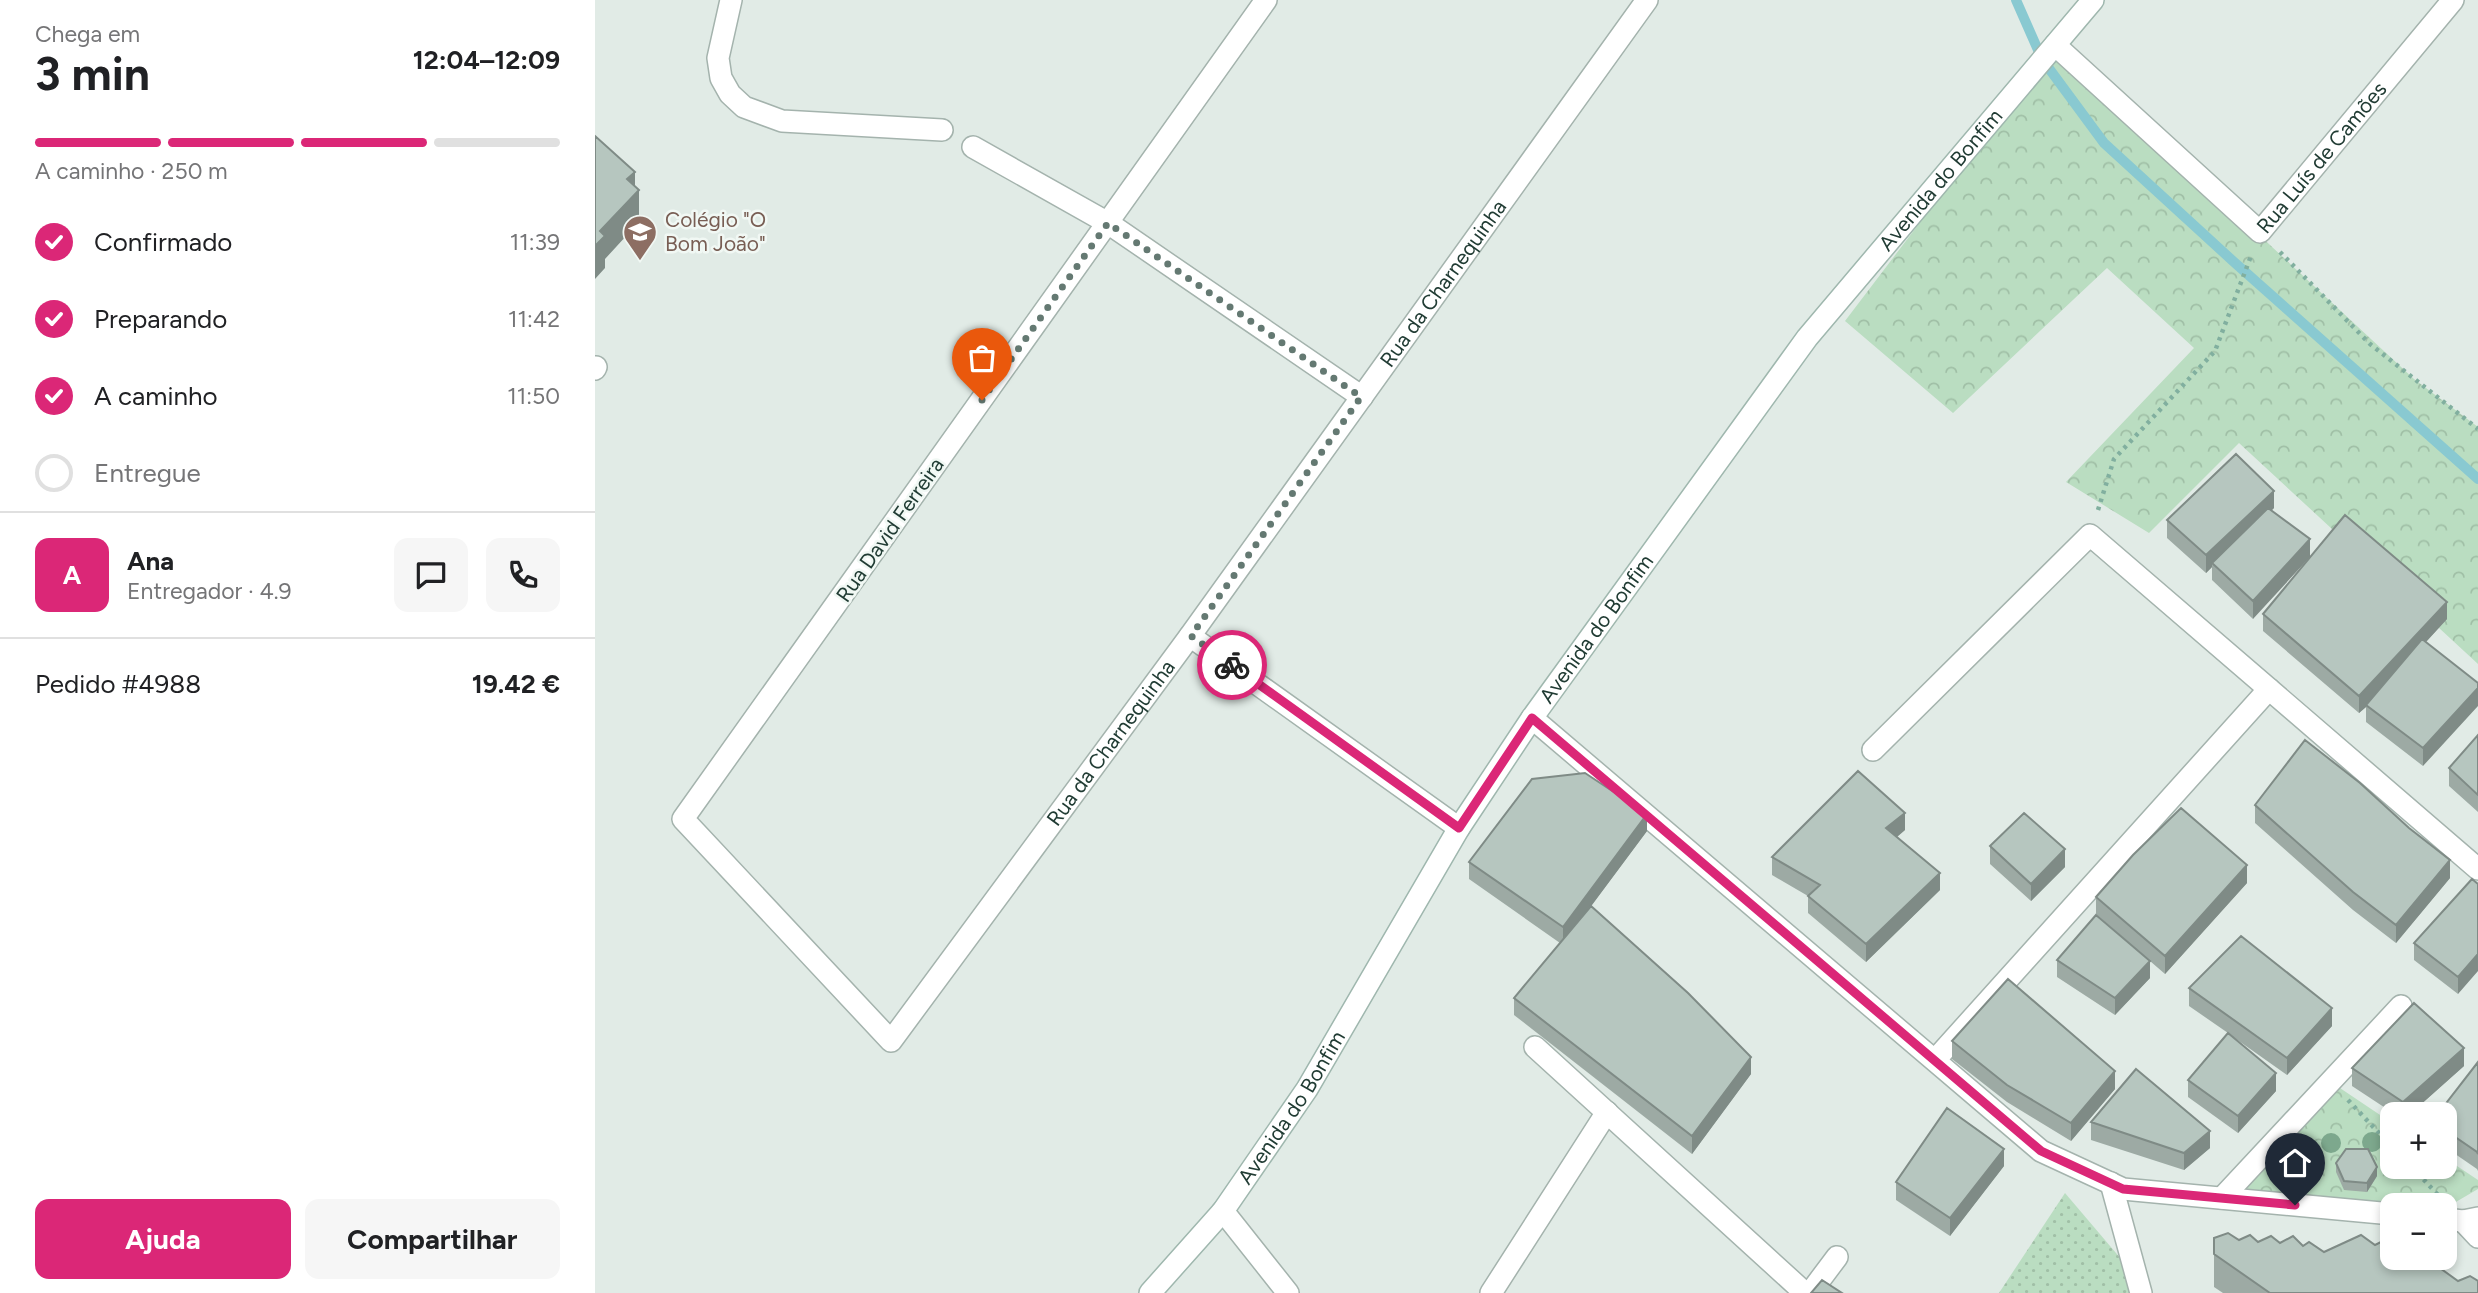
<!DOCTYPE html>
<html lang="pt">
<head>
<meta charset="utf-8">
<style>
  :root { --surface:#fff; --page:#f6f6f6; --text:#202124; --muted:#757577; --line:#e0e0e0; --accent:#db2777 }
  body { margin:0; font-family:Figtree,sans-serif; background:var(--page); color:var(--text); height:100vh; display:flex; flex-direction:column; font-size:26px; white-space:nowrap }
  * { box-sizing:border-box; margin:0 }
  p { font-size:23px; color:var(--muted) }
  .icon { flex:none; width:38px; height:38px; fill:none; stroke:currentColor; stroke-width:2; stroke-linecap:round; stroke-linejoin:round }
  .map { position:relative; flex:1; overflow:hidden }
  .panel { display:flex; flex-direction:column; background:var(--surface); width:595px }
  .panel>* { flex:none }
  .tools { position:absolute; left:1785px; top:1102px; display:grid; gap:14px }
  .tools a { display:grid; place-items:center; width:77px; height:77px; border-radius:14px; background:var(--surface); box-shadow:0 4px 10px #0003; font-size:35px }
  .pin { position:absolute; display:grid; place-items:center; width:60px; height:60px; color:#fff; margin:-72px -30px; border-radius:50% 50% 50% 0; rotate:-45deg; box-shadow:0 0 7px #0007 }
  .pin .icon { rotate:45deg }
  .courier { position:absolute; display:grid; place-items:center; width:70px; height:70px; margin:-35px; border:5px solid #db2777; border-radius:50%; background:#fff; color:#222; box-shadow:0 2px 9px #0007 }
  .headline em { font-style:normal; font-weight:700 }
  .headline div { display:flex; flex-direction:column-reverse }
  .headline { display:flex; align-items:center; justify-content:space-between; height:119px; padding:0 35px }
  h1 { font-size:46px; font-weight:700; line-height:52px }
  .bar { display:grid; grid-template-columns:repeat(4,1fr); gap:10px 7px; align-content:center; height:84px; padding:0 35px }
  .bar i { height:9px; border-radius:5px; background:var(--line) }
  .bar .selected { background:var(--accent) }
  .bar p { grid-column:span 4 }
  .line { display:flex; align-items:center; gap:18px; padding:0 35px; border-top:2px solid var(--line) }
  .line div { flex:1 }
  .round { display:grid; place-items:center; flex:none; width:74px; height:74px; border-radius:14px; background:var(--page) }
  ol { padding:0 35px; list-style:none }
  li { display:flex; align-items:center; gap:21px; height:77px }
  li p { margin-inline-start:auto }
  li .icon { padding:7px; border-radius:50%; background:var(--accent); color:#fff; stroke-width:4 }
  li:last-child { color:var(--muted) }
  li i { width:38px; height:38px; border:4px solid var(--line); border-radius:50% }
  .cta { display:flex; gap:14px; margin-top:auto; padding:14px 35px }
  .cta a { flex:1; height:80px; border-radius:14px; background:var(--accent); color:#fff; font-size:28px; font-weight:700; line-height:80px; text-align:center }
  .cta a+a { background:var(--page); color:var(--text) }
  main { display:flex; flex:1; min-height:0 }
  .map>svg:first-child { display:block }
</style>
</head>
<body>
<main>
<section class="panel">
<div class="headline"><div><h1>3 min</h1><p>Chega em</p></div><em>12:04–12:09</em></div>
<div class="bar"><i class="selected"></i><i class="selected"></i><i class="selected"></i><i></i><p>A caminho · 250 m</p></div>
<ol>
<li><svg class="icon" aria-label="check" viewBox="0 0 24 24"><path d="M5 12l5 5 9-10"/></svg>Confirmado<p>11:39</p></li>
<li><svg class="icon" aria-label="check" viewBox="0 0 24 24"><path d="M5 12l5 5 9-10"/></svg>Preparando<p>11:42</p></li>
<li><svg class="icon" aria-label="check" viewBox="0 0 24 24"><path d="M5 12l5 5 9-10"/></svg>A caminho<p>11:50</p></li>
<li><i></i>Entregue</li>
</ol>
<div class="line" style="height:126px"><b class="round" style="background:var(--accent);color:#fff">A</b><div><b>Ana</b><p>Entregador · 4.9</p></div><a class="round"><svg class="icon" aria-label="chat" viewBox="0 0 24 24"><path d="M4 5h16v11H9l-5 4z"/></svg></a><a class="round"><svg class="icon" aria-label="phone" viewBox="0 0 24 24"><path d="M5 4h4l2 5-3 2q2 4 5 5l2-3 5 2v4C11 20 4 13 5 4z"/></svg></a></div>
<div class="line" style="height:91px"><div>Pedido #4988</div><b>19.42 €</b></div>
<div class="cta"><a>Ajuda</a><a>Compartilhar</a></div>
</section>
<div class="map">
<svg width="1883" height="1293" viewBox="0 0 1883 1293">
  <defs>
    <pattern id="grass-dots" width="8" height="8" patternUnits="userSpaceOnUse" patternTransform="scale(1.75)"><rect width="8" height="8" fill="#baddc1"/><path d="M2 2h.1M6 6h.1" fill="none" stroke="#a0bfa6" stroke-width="1.8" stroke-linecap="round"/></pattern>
    <pattern id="park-crowns" width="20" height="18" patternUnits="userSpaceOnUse" patternTransform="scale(1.75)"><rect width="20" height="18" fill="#baddc1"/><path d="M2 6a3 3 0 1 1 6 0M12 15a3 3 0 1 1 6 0" fill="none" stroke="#a0bfa6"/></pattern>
  </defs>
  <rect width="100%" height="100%" fill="#e1ebe6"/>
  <path fill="url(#grass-dots)" d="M1470,1193l85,100h-151z"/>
  <path fill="url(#park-crowns)" d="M1460,45l359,334 64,48v237l-239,-221 -90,90 -83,-51 128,-134 -87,-80 -154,145 -108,-92z
    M1736,1082l61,41v44h53v-9l33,22v9l-29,17 -227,-8z"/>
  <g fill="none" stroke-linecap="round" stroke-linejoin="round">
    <path stroke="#89c9d1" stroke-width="10" d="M1421,0l26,59 62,84 130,119 244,217"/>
    <g stroke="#a4b3ad" stroke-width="24">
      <g id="street">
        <path d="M136,0l-13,58 3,20 9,16 14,13 38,14 160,9"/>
        <path id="s1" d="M671,0l-583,819 208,222 299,-405 457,-636"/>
        <path id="s2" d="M1460,45l205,187 193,-232"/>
        <path d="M378,147l135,76 254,174"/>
        <path d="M0,369l1,-2"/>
        <path d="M595,636l269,192"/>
        <path d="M937,718l509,433 82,38 269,25"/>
        <path d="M1278,750l217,-215 388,334"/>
        <path d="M940,1047l270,246"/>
        <path d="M1340,1060l334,-371"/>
        <path d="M1516,1183l30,110"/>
        <path d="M1627,1198l179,-192"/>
        <path d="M628,1211l65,82"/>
        <path d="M1850,1219l18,2 15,-3"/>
        <path d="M1868,1221l15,16"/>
        <path d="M896,1293l116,-181"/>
        <path d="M1215,1293l27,-36"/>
      </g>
    </g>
    <g stroke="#9fb7ae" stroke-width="24">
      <g id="secondary">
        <path id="s3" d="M555,1293l73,-82 84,-122 152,-261 73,-110 275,-380 286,-338"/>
      </g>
    </g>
    <path stroke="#81af9f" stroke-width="4.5" stroke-dasharray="3.5 5" stroke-linecap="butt" d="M1685,252l90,92 108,85
      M1503,510l16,-51 101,-108 36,-95
      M1753,1100l44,47
      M1817,1167l26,28"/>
    <use href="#street" stroke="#fff" stroke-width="21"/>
    <use href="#secondary" stroke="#fff" stroke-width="21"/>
  </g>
  <g fill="#7da88d">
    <circle cx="1777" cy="1142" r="10"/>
    <circle cx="1736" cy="1143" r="10"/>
  </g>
  <path fill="#9daaa4" d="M1679,508l-3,3 -18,108 -41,-39v-13l-6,6 -39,-35v-18z
    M1668,614l184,5 -21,23 -3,124 -57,-44v-15l-7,6 -96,-82z
    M1883,735v77l-29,-26v-18z
    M1660,805l195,73 -54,65 -43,-33 -98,-87z
    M1310,830l-8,7 43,53 -74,72 -58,-49v-17l-36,-21v-18z
    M1052,831l-56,75 160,168 -59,80 -178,-139v-17l46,-55 -91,-64v-17z
    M1395,846l75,21 -34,34 -41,-37z
    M1877,879l-14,115 -44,-34v-17z
    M1652,883l-82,91 -15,-13v17l-35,37 -58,-38v-17l86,-5 -47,-41v-17z
    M1594,988l143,38 -45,49 -58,-41 47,57 -38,42 -50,-36v-17l40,-47 -39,-27z
    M1357,1041l163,48 -44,52 -64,-39 -55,-43z
    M1883,1062v109l-1,-2 -32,-22v-32z
    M1869,1066l-55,49h-13l-44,-29v-18z
    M1496,1122l119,26 -26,22 -93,-30z
    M1741,1163l41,13 -10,16 -23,-2 -8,-18z
    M1409,1166l-54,70 -54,-36v-18z
    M1619,1238l89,8 21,6 51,-7 12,1 71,35 20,12h-255l-9,-6z"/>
  <path fill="#7f8b86" d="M40,172v22l4,-4v32l-34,37v9l-10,11v-33l5,-15 27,-52z
    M1679,491v17l-59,57 -3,-2v4l-6,6v-18z
    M1715,539v18l-57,62v-18z
    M1852,602v17l-80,87 -1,-1v2l-7,6v-17z
    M1883,688v18l-55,60v-18z
    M1310,813v17l-19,16v-18z
    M1052,814v17l-84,113v-17z
    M1470,849v18l-34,34v-17z
    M1855,860v18l-54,65v-18z
    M1652,865v18l-82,91v-18z
    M1345,873v17l-74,72v-18z
    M1883,954v17l-20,23v-17z
    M1555,961v17l-35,37v-17z
    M1737,1008v18l-45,49v-17z
    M1869,1048v18l-55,49h-6v-13z
    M1156,1057v17l-59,80v-18z
    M1520,1071v18l-44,52v-18z
    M1681,1073v18l-38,42v-17z
    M1615,1131v17l-26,22v-17z
    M1409,1149v17l-54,70v-18z
    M1782,1167v9l-10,16v-9z"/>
  <path fill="#b6c6bf" stroke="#7f8b86" stroke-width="2" d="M0,136l40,36 -8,7 12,11 -39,41 5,5 -10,10z
    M1641,454l38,37 -68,64 -39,-35z
    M1673,508l42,31 -57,62 -41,-38z
    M1750,515l102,87 -88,94 -96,-82z
    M1827,639l56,44v5l-55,60 -57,-43z
    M1883,735v60l-29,-27z
    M1710,740l55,43 49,45 41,32 -54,65 -43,-33 -98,-87z
    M1263,771l47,42 -19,15 54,45 -74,71 -58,-48 12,-11 -48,-28z
    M990,773l62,41 -84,113 -94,-65 63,-83z
    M1586,808l66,57 -82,91 -69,-59 37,-42z
    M1429,813l41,36 -34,35 -41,-38z
    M1877,879l6,5v70l-20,23 -44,-34z
    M996,906l97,87 63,64 -59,79 -178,-138z
    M1501,915l54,46 -35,37 -58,-38z
    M1646,936l91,72 -45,50 -98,-70z
    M1413,979l107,92 -44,52 -64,-38 -55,-44z
    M1819,1003l50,45 -61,54 -51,-34z
    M1633,1033l48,40 -38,43 -50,-36z
    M1883,1062v92l-1,-2 -32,-22v-15h-8z
    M1541,1069l74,62 -26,22 -93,-31z
    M1352,1108l57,41 -54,69 -54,-36z
    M1751,1149h22l9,18 -10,16 -23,-2 -8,-18z
    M1633,1233l11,7 11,-5 8,7 13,-6 9,7 13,-7 10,10 6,-4 15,10 37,-17 14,10 6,-3 6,4 5,-3v15h34l32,23 12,-5 8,5v12h-208l-56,-39v-16z
    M1227,1280l20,13h-31z"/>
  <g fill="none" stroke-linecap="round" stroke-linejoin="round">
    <path stroke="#647972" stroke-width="7" stroke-dasharray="0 12.6" d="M387,400l126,-177 253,174 -170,239 41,29"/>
    <path stroke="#db2777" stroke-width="9" d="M637,665l227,163 73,-110 509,433 82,38 172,16"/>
  </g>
  <defs>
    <g id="school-pin" transform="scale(1.75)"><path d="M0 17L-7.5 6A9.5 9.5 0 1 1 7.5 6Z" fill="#8d6e63" stroke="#f1f8f4"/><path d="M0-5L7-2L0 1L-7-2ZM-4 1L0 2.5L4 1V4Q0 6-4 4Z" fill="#fff"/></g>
  </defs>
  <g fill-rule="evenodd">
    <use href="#school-pin" x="45" y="232"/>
  </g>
  <g text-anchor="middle" stroke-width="5" stroke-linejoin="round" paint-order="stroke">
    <g font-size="21" fill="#213c34" stroke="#f1f8f4">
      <text dy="7" stroke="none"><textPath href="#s2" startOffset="374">Rua Luís de Camões</textPath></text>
      <text dy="7" stroke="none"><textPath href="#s3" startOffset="1368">Avenida do Bonfim</textPath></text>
      <text dy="7" stroke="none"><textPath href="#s1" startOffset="2247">Rua da Charnequinha</textPath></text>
      <text transform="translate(295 530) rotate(-55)" y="7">Rua David Ferreira</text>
      <text dy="7" stroke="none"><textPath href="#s3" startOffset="802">Avenida do Bonfim</textPath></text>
      <text dy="7" stroke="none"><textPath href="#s1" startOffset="1680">Rua da Charnequinha</textPath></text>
      <text dy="7" stroke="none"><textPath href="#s3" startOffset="234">Avenida do Bonfim</textPath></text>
    </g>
    <g font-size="21" fill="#785e54" stroke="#f1f8f4" text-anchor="start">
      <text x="70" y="227">Colégio "O<tspan x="70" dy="24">Bom João"</tspan></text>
    </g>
  </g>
</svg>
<div class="tools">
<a>+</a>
<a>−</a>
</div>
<div class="pin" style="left:387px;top:400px;background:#ea580c"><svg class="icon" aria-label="bag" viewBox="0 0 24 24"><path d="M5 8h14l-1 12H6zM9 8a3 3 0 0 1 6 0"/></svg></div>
<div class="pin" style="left:1700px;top:1205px;background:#1f2937"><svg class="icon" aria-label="home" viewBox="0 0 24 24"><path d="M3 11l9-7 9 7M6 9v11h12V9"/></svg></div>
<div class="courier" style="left:637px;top:665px"><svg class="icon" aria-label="bike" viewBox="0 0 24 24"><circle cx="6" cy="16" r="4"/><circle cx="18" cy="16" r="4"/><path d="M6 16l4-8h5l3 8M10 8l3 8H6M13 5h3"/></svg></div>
</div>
</main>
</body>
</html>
